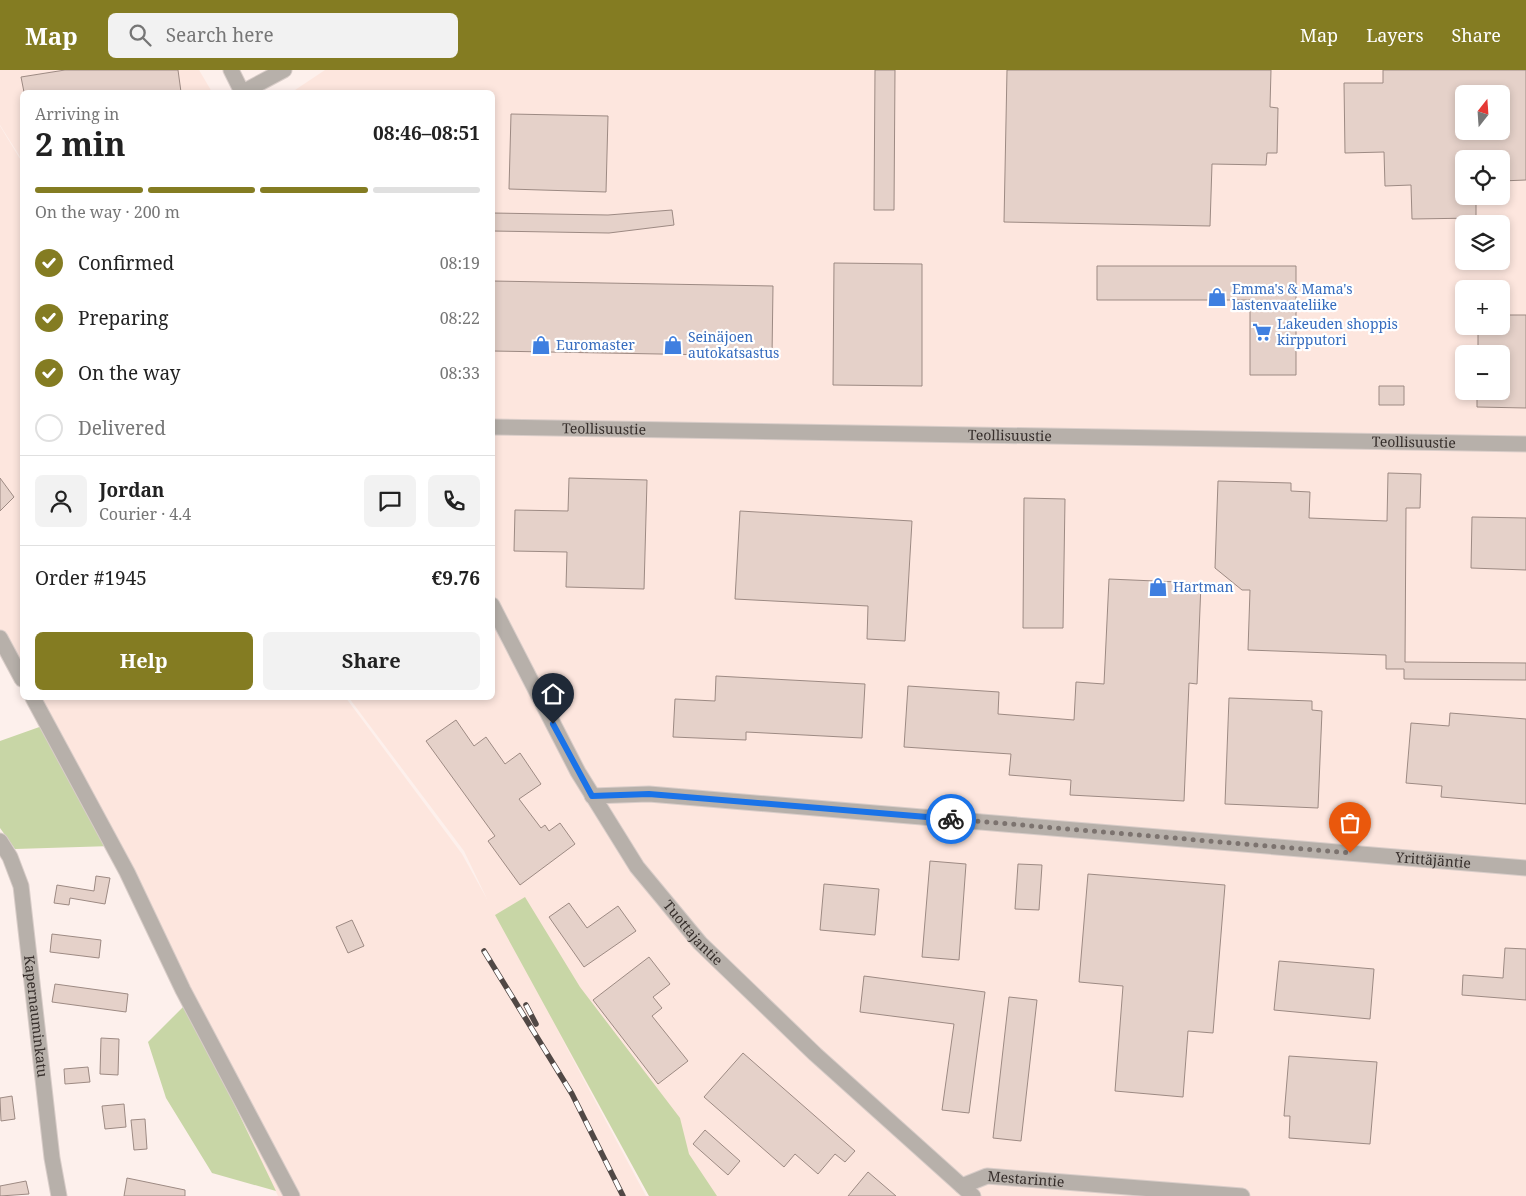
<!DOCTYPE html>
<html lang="en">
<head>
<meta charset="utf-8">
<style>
  :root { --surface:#fff; --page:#f2f2f2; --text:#222; --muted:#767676; --line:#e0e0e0; --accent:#847c22 }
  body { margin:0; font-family:"Noto Serif",serif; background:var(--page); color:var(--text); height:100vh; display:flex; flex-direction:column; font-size:19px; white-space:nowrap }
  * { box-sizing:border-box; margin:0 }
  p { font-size:16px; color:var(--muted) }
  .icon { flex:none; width:28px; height:28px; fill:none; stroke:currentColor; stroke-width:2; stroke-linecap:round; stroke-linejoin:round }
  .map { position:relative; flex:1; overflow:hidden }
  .side { position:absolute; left:20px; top:20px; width:475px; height:610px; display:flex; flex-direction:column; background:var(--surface); border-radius:8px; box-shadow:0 2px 8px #0003 }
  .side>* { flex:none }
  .needle { width:32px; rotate:17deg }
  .fabs { position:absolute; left:1455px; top:15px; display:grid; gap:10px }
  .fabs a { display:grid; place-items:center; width:55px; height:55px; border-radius:8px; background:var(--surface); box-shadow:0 2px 8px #0003; font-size:25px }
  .pin { position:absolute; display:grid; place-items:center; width:42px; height:42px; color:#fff; margin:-51px -21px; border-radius:50% 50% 50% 0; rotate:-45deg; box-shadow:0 0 5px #0007 }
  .pin .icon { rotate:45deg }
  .courier { position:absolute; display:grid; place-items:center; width:50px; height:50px; margin:-25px; border:4px solid #1a73e8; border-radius:50%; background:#fff; color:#222; box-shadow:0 1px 6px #0007 }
  .head em { font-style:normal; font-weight:700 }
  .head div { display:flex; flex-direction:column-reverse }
  .head { display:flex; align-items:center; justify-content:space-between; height:85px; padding:0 15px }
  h1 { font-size:32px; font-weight:700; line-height:38px }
  .bar { display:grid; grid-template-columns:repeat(4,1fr); gap:8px 5px; align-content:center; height:60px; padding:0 15px }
  .bar i { height:6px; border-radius:4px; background:var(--line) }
  .bar .selected { background:var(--accent) }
  .bar p { grid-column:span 4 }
  .line { display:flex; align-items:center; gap:12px; padding:0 15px; border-top:1px solid var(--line) }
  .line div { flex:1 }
  .round { display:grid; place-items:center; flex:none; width:52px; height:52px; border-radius:8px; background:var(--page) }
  ol { padding:0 15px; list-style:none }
  li { display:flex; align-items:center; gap:15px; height:55px }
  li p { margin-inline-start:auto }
  li .icon { padding:5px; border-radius:50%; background:var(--accent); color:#fff; stroke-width:4 }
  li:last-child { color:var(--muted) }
  li i { width:28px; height:28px; border:2px solid var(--line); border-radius:50% }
  .cta { display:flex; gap:10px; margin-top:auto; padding:10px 15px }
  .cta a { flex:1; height:58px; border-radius:8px; background:var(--accent); color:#fff; font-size:20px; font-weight:700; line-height:58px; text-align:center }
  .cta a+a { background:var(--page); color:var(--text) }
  header { display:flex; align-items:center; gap:30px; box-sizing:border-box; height:70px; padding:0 25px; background:var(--accent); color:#fff }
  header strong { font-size:24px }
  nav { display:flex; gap:28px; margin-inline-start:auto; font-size:18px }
  .search { width:350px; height:45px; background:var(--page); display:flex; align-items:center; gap:12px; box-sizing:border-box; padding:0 18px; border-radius:8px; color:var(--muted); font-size:19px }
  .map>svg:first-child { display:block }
</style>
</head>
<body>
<header>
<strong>Map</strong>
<div class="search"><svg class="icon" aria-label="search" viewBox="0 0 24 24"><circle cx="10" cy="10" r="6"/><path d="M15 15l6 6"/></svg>Search here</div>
<nav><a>Map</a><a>Layers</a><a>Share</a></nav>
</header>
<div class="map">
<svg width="1526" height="1126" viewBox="0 0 1526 1126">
  <rect width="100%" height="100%" fill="#fdf0ec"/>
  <path fill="#fde6de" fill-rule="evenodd" d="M0,0h199l13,22h-190v68l-22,-35z
    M325,0h1201v1126h-877l-94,-170 91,170h-368l-92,-192 -155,-306h315l116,156 25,45 -23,-48 -115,-153h143v-606h-200zM1464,24h37v37h-37zM1464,89h37v37h-37zM1464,154h37v37h-37zM1464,219h37v37h-37zM1464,284h37v37h-37z
    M0,56l22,36v521l-22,-42z"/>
  <path fill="#c8d6a6" d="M45,655l67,121 -97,3 -15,-21v-87z
    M525,827l55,90 100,131 9,36 28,42h-68l-154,-281z
    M186,934l90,187 -64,-18 -46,-75 -18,-56z"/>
  <path fill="#e5d1c9" stroke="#9d8a83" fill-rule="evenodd" d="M65,0h113l3,22h-157l-3,-15z
    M875,0h20l-1,140h-20z
    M1007,0h264l-1,37 8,1 -1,45h-10l-1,12 -54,-1 -2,62 -206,-4z
    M1383,0h143v110l-25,1v-22h-37v37h12v22l-64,1 -1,-34 -26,1 -1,-34 -39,1 -1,-70h39zM1464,24h37v37h-37z
    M511,44l97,2 -2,76 -97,-3z
    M672,140l2,15 -65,8 -117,-2v-18l116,2z
    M834,193l88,1v122l-89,-1z
    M1097,196h199v109h-46v-75h-153z
    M492,211l281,5 -1,70 -280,-5z
    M1501,245h25v93l-49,-1v-16h24v-37h-23v-28h23z
    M1379,316h25v19h-25z
    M1388,403l33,1 -1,34h-14l-1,154 121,1v17l-122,-1v-10h-18v-14l-138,-5 2,-60h-8l-27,-22 3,-87 73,2v8l19,1 -1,26 78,3z
    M0,408l14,19 -14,14z
    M569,408l78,2 -3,109 -78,-2 1,-35 -53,-1 1,-41 53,1z
    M1024,428l41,1 -2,129h-40z
    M740,441l172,10 -7,120 -38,-2 1,-33 -133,-7z
    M1472,447l54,1v52l-55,-2z
    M1109,509l92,4 -4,101 -8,-1 -5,118 -114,-6 1,-15 -62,-5 2,-21 -107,-7 4,-61 91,6 -1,22 76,6 2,-38 28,2z
    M716,606l149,8 -3,54 -116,-6v8l-73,-3 2,-38 40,2z
    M1229,628l83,3v9l10,1 -4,97 -93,-4z
    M1450,643l76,6v85l-85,-7 1,-11 -36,-3 5,-60 38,3z
    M456,650l18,26 12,-9 19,27 15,-11 21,31 -22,15 22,29 4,-3 4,6 11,-8 15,21 -55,41 -32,-44 7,-5 -69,-95z
    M930,791l36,3 -7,96 -37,-3z
    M1018,794l24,1 -3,45 -24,-1z
    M1088,804l137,11 -12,148 -25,-2 -5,66 -68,-6 8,-105 -44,-4z
    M96,806l14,2 -5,26 -35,-6 -1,7 -15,-2 3,-18 37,6z
    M824,814l55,5 -4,46 -55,-5z
    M569,833l18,25 31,-22 18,25 -52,36 -35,-50z
    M352,850l12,26 -16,7 -12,-26z
    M52,864l49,6 -2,18 -49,-6z
    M1505,878l21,1v51l-64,-5 1,-20 40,3z
    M649,887l21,27 -17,13 9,11 -10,8 36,45 -30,23 -65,-84z
    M1279,891l95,8 -4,50 -96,-9z
    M864,906l121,16 -16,121 -27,-3 12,-86 -94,-12z
    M55,914l73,10 -2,18 -74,-10z
    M1009,927l28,3 -16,141 -28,-3z
    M101,968l18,1 -1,36 -18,-1z
    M743,983l112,98 -10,11 -10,-8 -17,20 -23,-20 -11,13 -80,-70z
    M1289,986l88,6 -7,82 -81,-6 1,-22h-6z
    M88,997l2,15 -25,2 -1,-15z
    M12,1026l3,23 -14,2 -1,-23z
    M124,1034l2,23 -21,2 -3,-23z
    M145,1049l2,30 -13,1 -3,-30z
    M705,1060l35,31 -12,14 -35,-31z
    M868,1102l28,24h-48z
    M127,1108l58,12v6h-61z
    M26,1111l3,13 -29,2v-10z"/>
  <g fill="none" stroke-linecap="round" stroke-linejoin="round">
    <g stroke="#d9cdc9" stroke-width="17">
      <g id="minor">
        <path d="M231,0l11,22"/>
        <path d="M243,22l41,-22"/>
        <path id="s1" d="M492,357l1034,17"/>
        <path id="s2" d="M492,535l86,167 59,95 63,76 115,111 158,142"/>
        <path d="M0,568l22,41"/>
        <path d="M33,628l94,174 56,118 109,206"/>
        <path id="s3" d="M592,726l57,-2 877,74"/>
        <path id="s4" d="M0,771l10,16 11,29 31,272 7,38"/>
        <path id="s5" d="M962,1116l25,-10 255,20"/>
      </g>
    </g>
    <use href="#minor" stroke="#b7b0aa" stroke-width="15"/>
    <g stroke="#514845" stroke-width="5.5">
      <path id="rail" d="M484,881l88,143 51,102
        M526,935l10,19"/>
    </g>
    <use href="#rail" stroke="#fff" stroke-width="4" stroke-dasharray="11" stroke-linecap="butt"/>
  </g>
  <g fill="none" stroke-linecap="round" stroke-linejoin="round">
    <path stroke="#7c736f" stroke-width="5" stroke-dasharray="0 9" d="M951,749l399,34"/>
    <path stroke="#1a73e8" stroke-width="6" d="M553,654l39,72 57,-2 302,25"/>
  </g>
  <defs>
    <g id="shop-bare" transform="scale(1.5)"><path d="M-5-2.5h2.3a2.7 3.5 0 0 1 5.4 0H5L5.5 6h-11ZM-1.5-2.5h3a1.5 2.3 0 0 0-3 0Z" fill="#3f7fe0" stroke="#fff" stroke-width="2.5" paint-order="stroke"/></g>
    <g id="supermarket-bare" transform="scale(1.5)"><path d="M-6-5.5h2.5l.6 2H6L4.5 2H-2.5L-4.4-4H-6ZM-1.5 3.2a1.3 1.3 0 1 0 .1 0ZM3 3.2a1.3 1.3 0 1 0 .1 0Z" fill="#3f7fe0" stroke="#fff" stroke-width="2.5" paint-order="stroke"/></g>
  </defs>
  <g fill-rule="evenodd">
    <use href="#shop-bare" x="1217" y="227"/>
    <use href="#supermarket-bare" x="1262" y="262"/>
    <use href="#shop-bare" x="541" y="275"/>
    <use href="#shop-bare" x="673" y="275"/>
    <use href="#shop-bare" x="1158" y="517"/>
  </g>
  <g text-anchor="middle" stroke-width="4.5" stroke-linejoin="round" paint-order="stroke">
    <g font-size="14" fill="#366cbe" stroke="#fff" text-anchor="start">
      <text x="1232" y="224">Emma's &amp; Mama's<tspan x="1232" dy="16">lastenvaateliike</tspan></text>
      <text x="1277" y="259">Lakeuden shoppis<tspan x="1277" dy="16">kirpputori</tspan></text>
      <text x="688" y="272">Seinäjoen<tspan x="688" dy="16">autokatsastus</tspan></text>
      <text x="556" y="280">Euromaster</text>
      <text x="1173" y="522">Hartman</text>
    </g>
    <g font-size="14" fill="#372f2c" stroke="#fff">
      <text dy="5" stroke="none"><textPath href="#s1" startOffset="112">Teollisuustie</textPath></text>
      <text dy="5" stroke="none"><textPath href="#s1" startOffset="518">Teollisuustie</textPath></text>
      <text dy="5" stroke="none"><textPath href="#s1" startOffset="922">Teollisuustie</textPath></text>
      <text dy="5" stroke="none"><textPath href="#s3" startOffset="844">Yrittäjäntie</textPath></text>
      <text dy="5" stroke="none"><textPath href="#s2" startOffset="386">Tuottajantie</textPath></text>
      <text dy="5" stroke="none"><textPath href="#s4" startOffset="181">Kapernauminkatu</textPath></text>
      <text dy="5" stroke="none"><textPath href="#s5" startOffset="66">Mestarintie</textPath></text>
    </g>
  </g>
</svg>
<div class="fabs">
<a><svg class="needle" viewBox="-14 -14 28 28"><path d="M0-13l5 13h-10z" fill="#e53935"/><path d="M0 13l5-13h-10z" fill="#767676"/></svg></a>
<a><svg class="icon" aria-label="locate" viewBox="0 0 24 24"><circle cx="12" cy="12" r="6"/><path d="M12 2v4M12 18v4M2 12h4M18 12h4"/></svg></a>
<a><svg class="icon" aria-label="layers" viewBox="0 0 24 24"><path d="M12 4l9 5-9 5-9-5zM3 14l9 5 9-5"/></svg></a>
<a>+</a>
<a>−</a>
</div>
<div class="pin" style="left:1350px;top:783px;background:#ea580c"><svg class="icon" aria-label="bag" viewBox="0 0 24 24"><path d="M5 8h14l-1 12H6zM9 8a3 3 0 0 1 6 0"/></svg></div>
<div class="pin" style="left:553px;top:654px;background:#1f2937"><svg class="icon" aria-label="home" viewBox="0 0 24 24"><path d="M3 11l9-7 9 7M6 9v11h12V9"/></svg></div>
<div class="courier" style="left:951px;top:749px"><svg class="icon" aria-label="bike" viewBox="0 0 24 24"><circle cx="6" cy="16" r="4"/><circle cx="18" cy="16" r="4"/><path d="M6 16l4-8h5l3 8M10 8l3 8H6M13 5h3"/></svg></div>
<section class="side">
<div class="head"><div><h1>2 min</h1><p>Arriving in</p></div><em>08:46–08:51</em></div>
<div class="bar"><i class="selected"></i><i class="selected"></i><i class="selected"></i><i></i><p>On the way · 200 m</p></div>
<ol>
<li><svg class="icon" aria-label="check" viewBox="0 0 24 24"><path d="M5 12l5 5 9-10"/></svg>Confirmed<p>08:19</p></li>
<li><svg class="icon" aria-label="check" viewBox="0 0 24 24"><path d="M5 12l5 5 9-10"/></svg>Preparing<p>08:22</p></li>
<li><svg class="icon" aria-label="check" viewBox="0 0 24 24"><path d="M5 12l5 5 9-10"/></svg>On the way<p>08:33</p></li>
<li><i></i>Delivered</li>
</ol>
<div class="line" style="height:90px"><a class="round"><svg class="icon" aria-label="person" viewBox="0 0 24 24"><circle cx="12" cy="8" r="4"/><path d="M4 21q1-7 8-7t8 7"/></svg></a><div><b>Jordan</b><p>Courier · 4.4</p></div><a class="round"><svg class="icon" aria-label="chat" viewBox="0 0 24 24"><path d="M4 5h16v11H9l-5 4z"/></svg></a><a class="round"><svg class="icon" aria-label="phone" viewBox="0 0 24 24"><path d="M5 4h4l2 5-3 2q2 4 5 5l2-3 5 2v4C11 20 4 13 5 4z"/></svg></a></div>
<div class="line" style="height:65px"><div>Order #1945</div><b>€9.76</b></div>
<div class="cta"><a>Help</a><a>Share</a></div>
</section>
</div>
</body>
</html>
